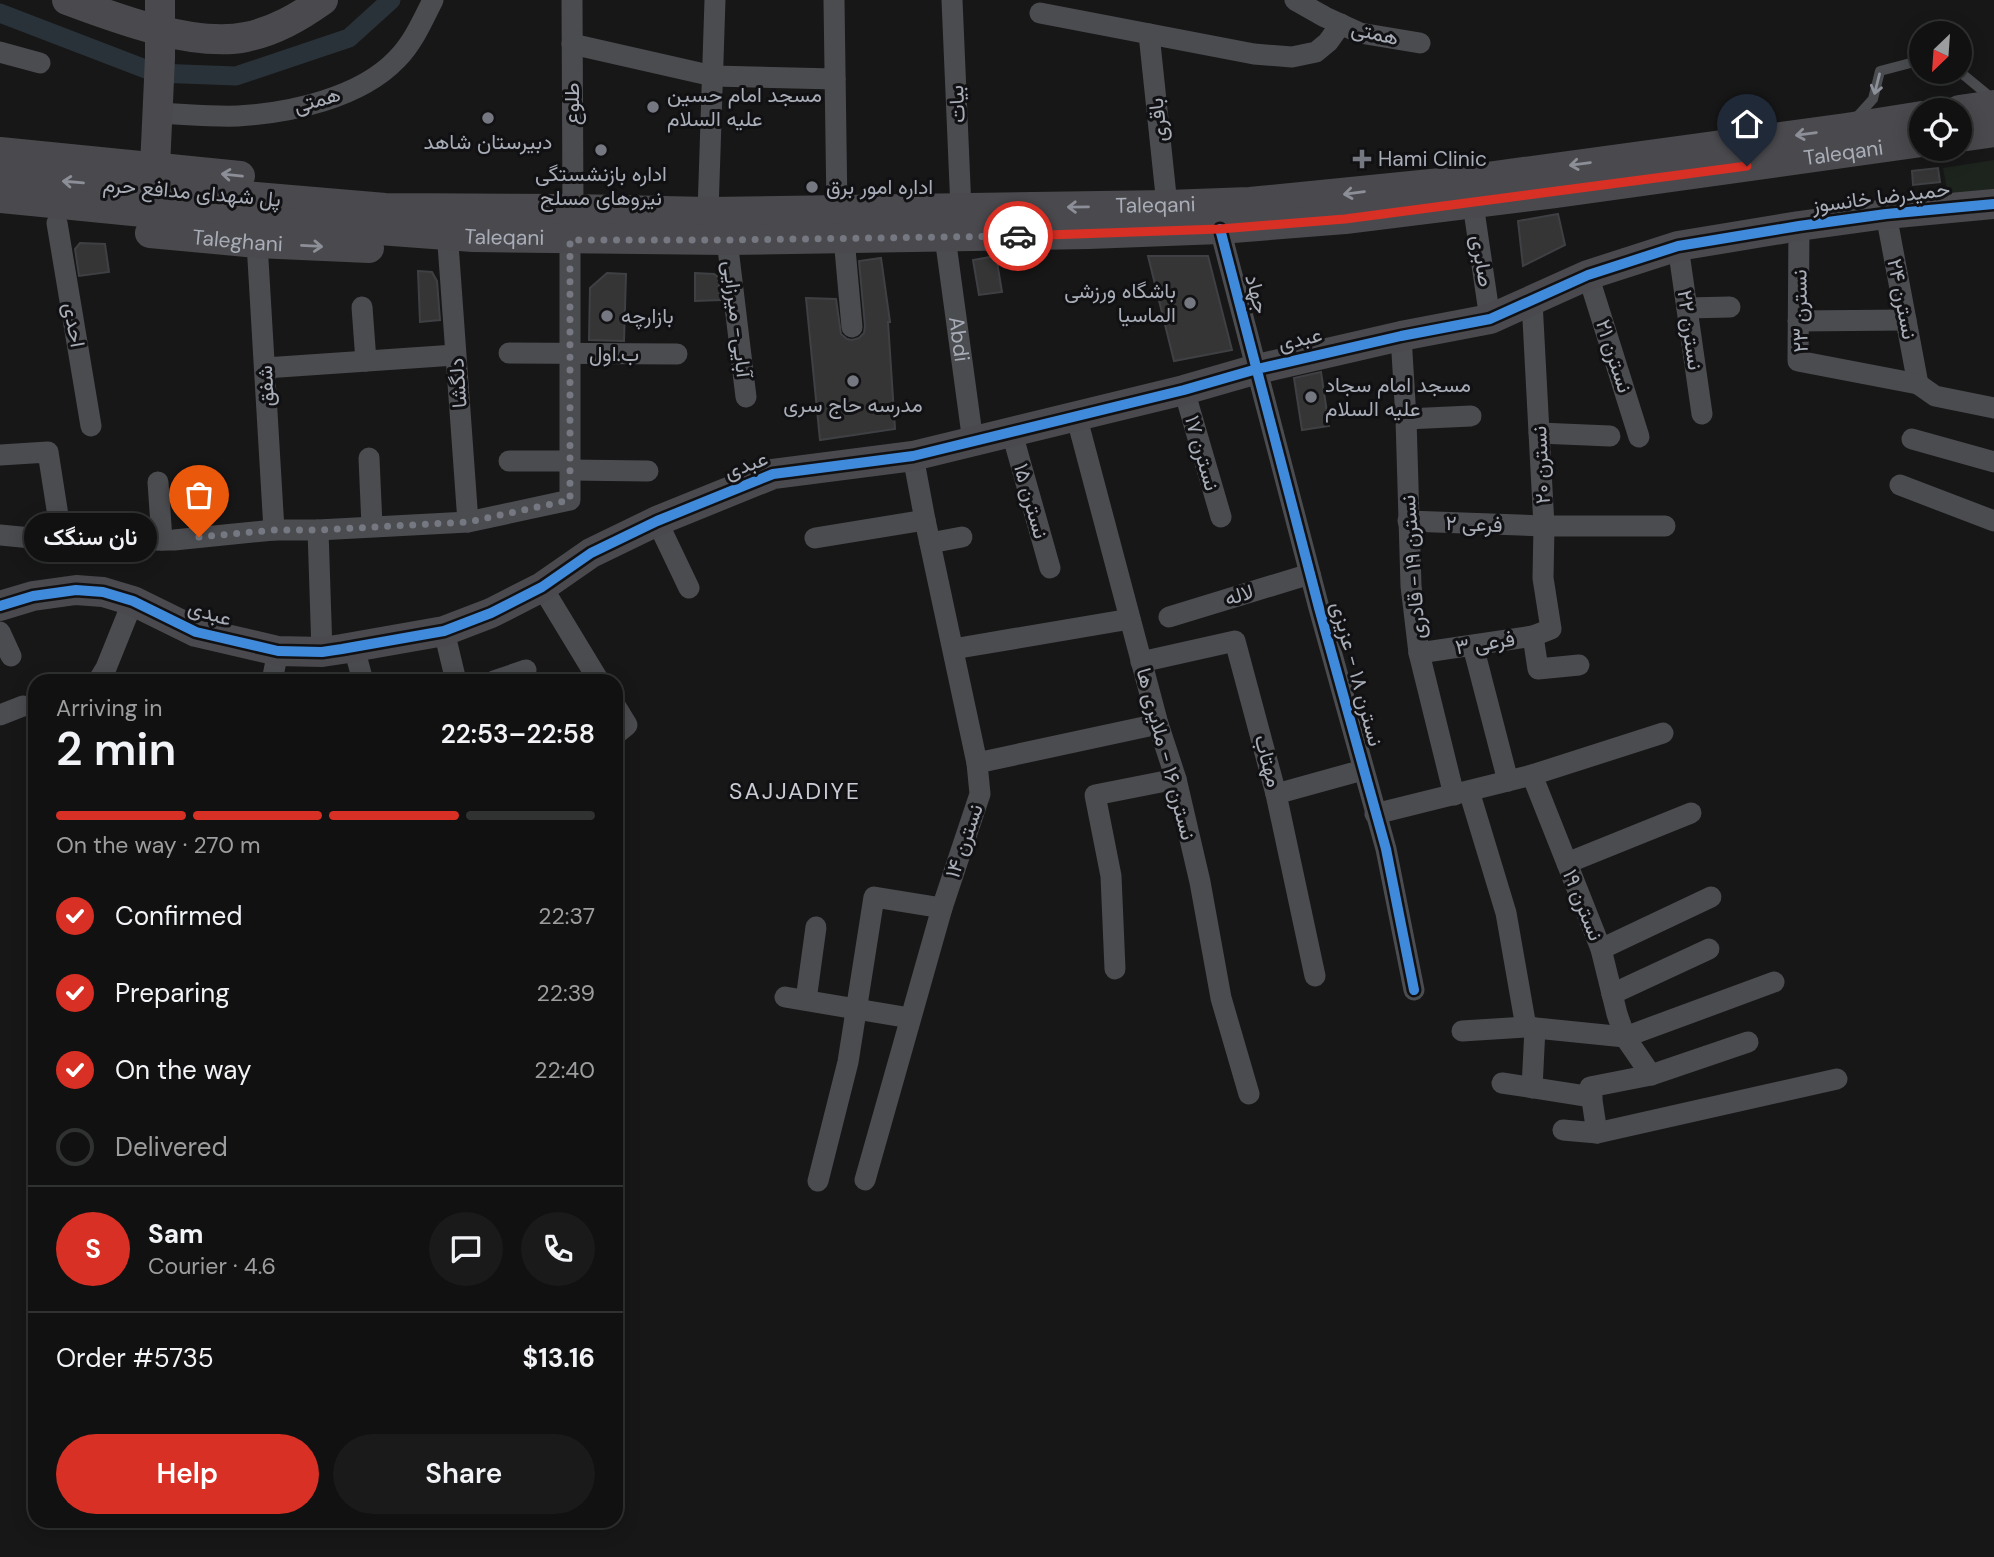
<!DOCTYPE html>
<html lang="en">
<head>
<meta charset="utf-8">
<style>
  :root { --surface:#111; --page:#1a1a1a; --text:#f1f3f6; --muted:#9c9d9f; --line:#303131; --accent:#d93025 }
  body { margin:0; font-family:"DM Sans",Vazirmatn,sans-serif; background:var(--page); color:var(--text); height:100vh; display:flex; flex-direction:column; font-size:26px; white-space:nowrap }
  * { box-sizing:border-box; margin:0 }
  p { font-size:23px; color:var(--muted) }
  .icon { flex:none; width:38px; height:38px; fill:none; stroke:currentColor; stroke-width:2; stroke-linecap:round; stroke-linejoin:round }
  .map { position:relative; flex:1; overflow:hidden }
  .panel { position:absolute; left:28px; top:674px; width:595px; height:854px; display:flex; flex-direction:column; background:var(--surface); border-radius:21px; box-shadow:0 4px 18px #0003,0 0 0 2px var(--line) }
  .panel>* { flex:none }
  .needle { width:46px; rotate:205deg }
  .buttons { position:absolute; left:1909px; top:21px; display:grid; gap:14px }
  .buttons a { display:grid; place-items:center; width:63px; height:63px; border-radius:50%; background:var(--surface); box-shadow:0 4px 18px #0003,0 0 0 2px var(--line); font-size:35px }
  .pin { position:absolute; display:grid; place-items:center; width:60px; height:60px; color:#fff; margin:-72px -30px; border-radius:50% 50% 50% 0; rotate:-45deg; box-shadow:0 0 7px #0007 }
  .pin .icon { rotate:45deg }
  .courier { position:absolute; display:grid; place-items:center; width:70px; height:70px; margin:-35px; border:5px solid #d93025; border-radius:50%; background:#fff; color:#222; box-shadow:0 2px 9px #0007 }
  .bubble { position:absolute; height:49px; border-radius:24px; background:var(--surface); box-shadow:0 4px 18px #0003,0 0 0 2px var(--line); font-size:23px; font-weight:600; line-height:49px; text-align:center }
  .headline em { font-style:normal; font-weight:600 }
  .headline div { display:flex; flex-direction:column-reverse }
  .headline { display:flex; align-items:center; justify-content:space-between; height:119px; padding:0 28px }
  h1 { font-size:46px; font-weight:600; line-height:52px }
  .bar { display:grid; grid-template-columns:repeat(4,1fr); gap:10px 7px; align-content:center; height:84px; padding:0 28px }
  .bar i { height:9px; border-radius:5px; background:var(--line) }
  .bar .on { background:var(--accent) }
  .bar p { grid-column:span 4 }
  .line { display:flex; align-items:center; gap:18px; padding:0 28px; border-top:2px solid var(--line) }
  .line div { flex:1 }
  .round { display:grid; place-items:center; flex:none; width:74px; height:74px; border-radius:37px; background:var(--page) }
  ol { padding:0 28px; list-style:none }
  li { display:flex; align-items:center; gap:21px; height:77px }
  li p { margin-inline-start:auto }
  li .icon { padding:7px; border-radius:50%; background:var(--accent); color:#fff; stroke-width:4 }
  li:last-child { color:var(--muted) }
  li i { width:38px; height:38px; border:4px solid var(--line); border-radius:50% }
  .cta { display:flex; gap:14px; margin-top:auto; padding:14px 28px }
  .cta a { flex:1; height:80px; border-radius:42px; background:var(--accent); color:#fff; font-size:28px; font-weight:600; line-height:80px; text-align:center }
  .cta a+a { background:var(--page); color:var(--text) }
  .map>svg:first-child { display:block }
</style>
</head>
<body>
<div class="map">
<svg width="1994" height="1557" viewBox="0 0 1994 1557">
  <rect width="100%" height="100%" fill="#171717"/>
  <path fill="#1d241e" d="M1994,160v29l-46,6 -5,-27z"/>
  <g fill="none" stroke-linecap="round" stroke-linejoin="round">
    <path stroke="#2a3239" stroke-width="19" d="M0,13l156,60 80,3 113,-38 42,-38"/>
  </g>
  <path fill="#353536" stroke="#3f4043" stroke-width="2" d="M1938,168l2,14 -27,3 -1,-14z
    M1558,214l7,31 -42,21 -5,-45z
    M80,243l25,1 4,28 -30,4 -4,-27z
    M996,256l6,36 -23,3 -6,-35z
    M1148,256h60l24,94 -58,11z
    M881,258l9,64h-2l7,107 -75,11 -14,-142 30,1 5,35 6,5 5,1 7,-2 5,-5 1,-7 -6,-65z
    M418,271l14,1 5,9 3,39 -20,2z
    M607,273l19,1 -2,67 -35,-1 1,-52z
    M695,273l19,1 4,3 3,23 -26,1z
    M1321,372l8,54 -27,4 -8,-52z"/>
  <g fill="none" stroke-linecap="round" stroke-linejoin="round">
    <path stroke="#4b4c50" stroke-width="10" d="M1960,72l34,28
      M1855,119l18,-20 7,-28 42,-11"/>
    <g stroke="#4b4c50" stroke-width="21">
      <path d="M572,0l1,209"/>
      <path d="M834,0l3,211"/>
      <path d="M952,0l9,209"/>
      <path d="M1295,0l30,17 35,16 60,10"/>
      <path d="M1040,13l214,41 38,3 24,-5 12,-10 13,-18"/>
      <path d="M1149,34l18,171"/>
      <path d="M572,44l141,32 122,3"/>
      <path d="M0,52l40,11"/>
      <path d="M157,113c27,1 54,4 81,3 52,-3 122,-18 159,-57 16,-16 26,-39 36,-59"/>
      <path d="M1473,204l17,115"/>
      <path d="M708,212l7,-212"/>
      <path d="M1886,214l32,170"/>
      <path d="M57,223l34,203"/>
      <path d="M1799,226l-1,135 120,23"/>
      <path d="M1220,229l99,379 67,241 28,141"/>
      <path id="s1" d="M945,237l28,205"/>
      <path d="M844,238l8,89"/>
      <path d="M727,240l19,157"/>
      <path d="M257,243l17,287"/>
      <path d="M448,244l20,278"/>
      <path d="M1678,246l24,168"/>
      <path d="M1588,275l51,162"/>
      <path d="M362,307l4,54"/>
      <path d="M1687,308l43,-1"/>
      <path d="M1798,321l108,-1"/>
      <path d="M1401,336l5,83 5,167 8,67 35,142"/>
      <path d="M509,353l168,1"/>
      <path d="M265,368l190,-13"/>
      <path d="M1918,384l17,12 59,12"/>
      <path d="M1184,390l37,127"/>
      <path d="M1076,415l82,309 18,55 24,103 21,116 28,96"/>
      <path d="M1406,419l65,-3"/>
      <path d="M1012,433l38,135"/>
      <path d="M1539,433l71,3"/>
      <path d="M1912,439l82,23"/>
      <path d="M0,455l48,-3 14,89"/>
      <path d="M369,458l3,68"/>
      <path d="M509,461h61"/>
      <path d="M570,470l78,1"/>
      <path d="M158,482l4,58"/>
      <path d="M1900,485l94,36"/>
      <path d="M657,521l32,67"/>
      <path d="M1408,521l136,5h121"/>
      <path d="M318,530l4,122"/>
      <path d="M0,535l62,6 112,-1 100,-10h44l150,-8 102,-22v-260"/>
      <path d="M815,538l110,-18"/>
      <path d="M930,543l32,-6"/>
      <path d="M542,587l57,94"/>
      <path d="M1169,617l141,-43"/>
      <path d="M444,631l12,50"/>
      <path d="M0,632l11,24"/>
      <path d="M1533,636l5,33 41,-4"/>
      <path d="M1473,646l35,135"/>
      <path d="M354,648l9,33"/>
      <path d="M953,649l177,-30"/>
      <path d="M1419,653l114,-17 18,-7 -8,-51 1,-52 -12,-225"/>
      <path d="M1141,662l94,-21 41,153 39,182"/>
      <path d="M98,681l8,-13 27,-67"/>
      <path d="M272,681l6,-30"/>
      <path d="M494,681l32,-11"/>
      <path d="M616,707l11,18 -11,9"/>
      <path d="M0,715l23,-9"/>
      <path d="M977,763l181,-39"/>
      <path d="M1532,775l69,174 16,65 8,23 26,38"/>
      <path d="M1469,791l37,122 20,114"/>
      <path d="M1276,794l87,-24"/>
      <path d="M1375,814l157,-39 131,-42"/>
      <path d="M1567,863l124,-50"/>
      <path d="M1601,949l110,-52"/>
      <path d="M1115,969l-4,-93 -16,-81 81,-16"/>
      <path d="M1612,994l97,-45"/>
      <path d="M785,997l125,21"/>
      <path d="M806,1000l10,-73"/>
      <path d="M1462,1031l64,-4 99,10 149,-55"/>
      <path d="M1502,1083l90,14"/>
      <path d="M1532,1088l3,-60"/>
      <path d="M1563,1130l34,3 240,-54"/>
      <path d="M1597,1133l-7,-46 61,-12 97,-33"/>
      <path d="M865,1180l77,-272 38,-114 -3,-31 -52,-243 -12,-64"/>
      <path d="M818,1181l30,-119 26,-165 68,11"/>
    </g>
    <g stroke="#4a4a4e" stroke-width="30">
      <path d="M67,0c48,18 128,48 179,37 29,-6 53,-20 77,-37"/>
      <path d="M1959,110l35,-5"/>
      <path d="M1960,137l34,-5"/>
      <path d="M0,152l240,24"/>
      <path d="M155,167l5,-109v-58"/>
      <path id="s2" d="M0,175l385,33 188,1 135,3 459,-7 83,-3 201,-20 395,-54 76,-12"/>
      <path id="s3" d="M0,198l163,16 310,23 254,3 362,-6 131,-5 125,-10 210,-26 367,-51"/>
      <path id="s4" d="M150,233l107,10 112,5"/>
      <path d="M0,606l33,-10 43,-6 27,2 30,9 63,31 82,19 44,1 20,-3 102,-18 47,-18 51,-26 49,-34 66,-32 116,-47 140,-18 271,-66 73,-21 144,-33 89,-17 98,-44 90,-29 121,-20 87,-12 108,-10"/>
    </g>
    <g stroke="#111113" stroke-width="15">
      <path id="cycleway" d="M1220,229l99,379 67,241 28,141
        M0,606l33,-10 43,-6 27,2 30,9 63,31 82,19 44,1 20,-3 102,-18 47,-18 51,-26 49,-34 66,-32 116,-47 140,-18 271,-66 73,-21 144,-33 89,-17 98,-44 90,-29 121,-20 87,-12 108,-10"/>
    </g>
    <use href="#cycleway" stroke="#408adc" stroke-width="10"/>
  </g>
  <defs><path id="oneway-shaft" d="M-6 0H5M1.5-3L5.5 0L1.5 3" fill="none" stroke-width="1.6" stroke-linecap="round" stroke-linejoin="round" transform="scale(1.75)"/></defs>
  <use stroke="#8c9099" href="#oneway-shaft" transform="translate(1877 84) rotate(104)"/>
  <g stroke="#8c8f98">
    <use href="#oneway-shaft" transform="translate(1806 134) rotate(172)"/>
    <use href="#oneway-shaft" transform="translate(1580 164) rotate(172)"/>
    <use href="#oneway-shaft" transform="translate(232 175) rotate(-174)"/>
    <use href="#oneway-shaft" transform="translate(73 182) rotate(-175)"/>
    <use href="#oneway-shaft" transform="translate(1354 193) rotate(173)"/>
    <use href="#oneway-shaft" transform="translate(1078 207) rotate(179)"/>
    <use href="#oneway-shaft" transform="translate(312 246) rotate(3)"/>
  </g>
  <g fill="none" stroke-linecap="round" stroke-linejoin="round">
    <path stroke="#757880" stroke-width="7" stroke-dasharray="0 12.6" d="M199,537l75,-7h44l150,-8 102,-22v-260h157l291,-4"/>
    <path stroke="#d93025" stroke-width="9" d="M1018,236l202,-7 125,-10 402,-53"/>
  </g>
  <g fill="#757880" stroke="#111113" stroke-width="2.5">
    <circle cx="653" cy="107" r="7"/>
    <circle cx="488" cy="118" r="7"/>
    <circle cx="601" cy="150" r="7"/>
    <path d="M1358.5 148.5h7v7h7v7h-7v7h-7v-7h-7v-7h7z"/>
    <circle cx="812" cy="187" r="7"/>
    <circle cx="1190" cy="303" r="7"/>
    <circle cx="607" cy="316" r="7"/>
    <circle cx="853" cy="381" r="7"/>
    <circle cx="1311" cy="397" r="7"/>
  </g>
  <g text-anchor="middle" stroke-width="6" stroke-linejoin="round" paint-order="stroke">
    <g font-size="21" fill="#a8adb8" stroke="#111113">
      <text transform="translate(1375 33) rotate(13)" y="7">همتی</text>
      <text transform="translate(317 100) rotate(-16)" y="7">همتی</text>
      <text transform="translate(572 104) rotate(-90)" y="7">طلوع</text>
      <text transform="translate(957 104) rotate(-93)" y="7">بیات</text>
      <text transform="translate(1158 120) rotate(-96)" y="7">باقری</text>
      <text dy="7" stroke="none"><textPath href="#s3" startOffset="1850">Taleqani</textPath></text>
      <text transform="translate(192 192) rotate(5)" y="7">پل شهدای مدافع حرم</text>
      <text transform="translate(1881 197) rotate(-7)" y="7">حمیدرضا خانسوز</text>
      <text dy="7" stroke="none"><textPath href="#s2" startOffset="1157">Taleqani</textPath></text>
      <text dy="7" stroke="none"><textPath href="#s3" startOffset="506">Taleqani</textPath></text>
      <text dy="7" stroke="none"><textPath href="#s4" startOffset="88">Taleghani</textPath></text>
      <text transform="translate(1482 261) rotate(81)" y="7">صابری</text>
      <text transform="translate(1257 294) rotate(75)" y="7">جهاد</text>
      <text transform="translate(1902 299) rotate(79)" y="7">نسترن ۲۴</text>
      <text transform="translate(1800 311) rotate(-91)" y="7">نسترن ۲۳</text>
      <text transform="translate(737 319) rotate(83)" y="7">آبایی- میرزایی</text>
      <text transform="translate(74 325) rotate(80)" y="7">احدی</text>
      <text transform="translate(1690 330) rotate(82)" y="7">نسترن ۲۲</text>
      <text transform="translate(1300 339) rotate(-13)" y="7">عبدی</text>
      <text dy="7" stroke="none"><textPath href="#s1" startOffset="103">Abdi</textPath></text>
      <text x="614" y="361">ب.اول</text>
      <text transform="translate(1614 356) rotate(72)" y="7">نسترن ۲۱</text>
      <text transform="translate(458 383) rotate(-94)" y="7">دلگشا</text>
      <text transform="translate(266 386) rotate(-93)" y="7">شفق</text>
      <text transform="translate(1202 453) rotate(74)" y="7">نسترن ۱۷</text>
      <text transform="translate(746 465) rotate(-20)" y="7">عبدی</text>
      <text transform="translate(1541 465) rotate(-93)" y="7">نسترن ۲۰</text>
      <text transform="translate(1031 501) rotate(74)" y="7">نسترن ۱۵</text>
      <text transform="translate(1474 524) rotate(2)" y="7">فرعی ۲</text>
      <text transform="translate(1413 567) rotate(-94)" y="7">نسترن ۱۹ - قادری</text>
      <text transform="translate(1239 595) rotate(-17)" y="7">لاله</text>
      <text transform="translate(210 613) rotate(18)" y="7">عبدی</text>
      <text transform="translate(1485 643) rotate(-9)" y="7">فرعی ۳</text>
      <text transform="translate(1357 674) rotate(75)" y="7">نسترن ۱۸ - عزیزی</text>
      <text transform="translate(1166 754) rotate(75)" y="7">نسترن ۱۶ - ملایری ها</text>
      <text transform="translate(1268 761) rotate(75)" y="7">مهتاب</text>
      <text transform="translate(964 841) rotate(-71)" y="7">نسترن ۱۴</text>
      <text transform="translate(1583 905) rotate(68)" y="7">نسترن ۱۹</text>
    </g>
    <g font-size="21" fill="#a8adb8" stroke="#111113" text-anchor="start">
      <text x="667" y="102">مسجد امام حسین<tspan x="667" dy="24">علیه السلام</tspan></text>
      <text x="488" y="149" text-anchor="middle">دبیرستان شاهد</text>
      <text x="1378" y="166">Hami Clinic</text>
      <text x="601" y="181" text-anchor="middle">اداره بازنشستگی<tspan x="601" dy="24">نیروهای مسلح</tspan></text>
      <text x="826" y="194">اداره امور برق</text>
      <text x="1176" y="298" text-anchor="end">باشگاه ورزشی<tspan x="1176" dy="24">الماسیا</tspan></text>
      <text x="621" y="323">بازارچه</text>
      <text x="1325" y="392">مسجد امام سجاد<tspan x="1325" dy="24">علیه السلام</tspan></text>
      <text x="853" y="412" text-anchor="middle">مدرسه حاج سری</text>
    </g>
    <g font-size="23" letter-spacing="2" fill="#c9ccd4" stroke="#111113">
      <text x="795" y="799">SAJJADIYE</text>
    </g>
  </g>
</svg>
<div class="buttons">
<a><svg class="needle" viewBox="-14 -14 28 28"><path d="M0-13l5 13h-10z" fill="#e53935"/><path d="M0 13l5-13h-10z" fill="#9c9d9f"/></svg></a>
<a><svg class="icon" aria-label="locate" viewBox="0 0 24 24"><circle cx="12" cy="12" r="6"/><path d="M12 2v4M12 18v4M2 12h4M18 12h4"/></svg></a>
</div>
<div class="pin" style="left:199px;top:537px;background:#ea580c"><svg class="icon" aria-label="bag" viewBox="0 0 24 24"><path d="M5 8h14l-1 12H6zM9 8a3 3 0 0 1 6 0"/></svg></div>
<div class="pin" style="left:1747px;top:166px;background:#1f2937"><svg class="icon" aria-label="home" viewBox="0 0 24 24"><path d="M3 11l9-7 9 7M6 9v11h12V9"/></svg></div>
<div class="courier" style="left:1018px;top:236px"><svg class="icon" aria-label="car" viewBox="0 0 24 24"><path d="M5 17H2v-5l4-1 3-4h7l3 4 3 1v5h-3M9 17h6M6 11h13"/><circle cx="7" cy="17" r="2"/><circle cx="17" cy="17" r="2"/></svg></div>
<div class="bubble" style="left:24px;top:513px;width:133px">نان سنگک</div>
<section class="panel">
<div class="headline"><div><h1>2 min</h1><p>Arriving in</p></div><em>22:53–22:58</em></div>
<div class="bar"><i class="on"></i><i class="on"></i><i class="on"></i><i></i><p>On the way · 270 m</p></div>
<ol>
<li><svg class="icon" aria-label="check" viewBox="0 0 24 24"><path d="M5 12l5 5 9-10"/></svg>Confirmed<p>22:37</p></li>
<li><svg class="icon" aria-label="check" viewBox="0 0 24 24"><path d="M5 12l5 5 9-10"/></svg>Preparing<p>22:39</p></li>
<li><svg class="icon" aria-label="check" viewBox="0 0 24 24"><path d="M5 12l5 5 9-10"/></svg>On the way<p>22:40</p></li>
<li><i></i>Delivered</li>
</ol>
<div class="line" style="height:126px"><b class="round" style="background:var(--accent);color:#fff">S</b><div><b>Sam</b><p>Courier · 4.6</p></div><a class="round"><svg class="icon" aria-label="chat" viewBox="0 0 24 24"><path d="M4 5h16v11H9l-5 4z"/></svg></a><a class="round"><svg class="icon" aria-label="phone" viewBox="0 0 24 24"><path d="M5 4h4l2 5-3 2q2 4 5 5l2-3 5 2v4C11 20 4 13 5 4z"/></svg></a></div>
<div class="line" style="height:91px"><div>Order #5735</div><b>$13.16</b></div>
<div class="cta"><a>Help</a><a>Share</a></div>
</section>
</div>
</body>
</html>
